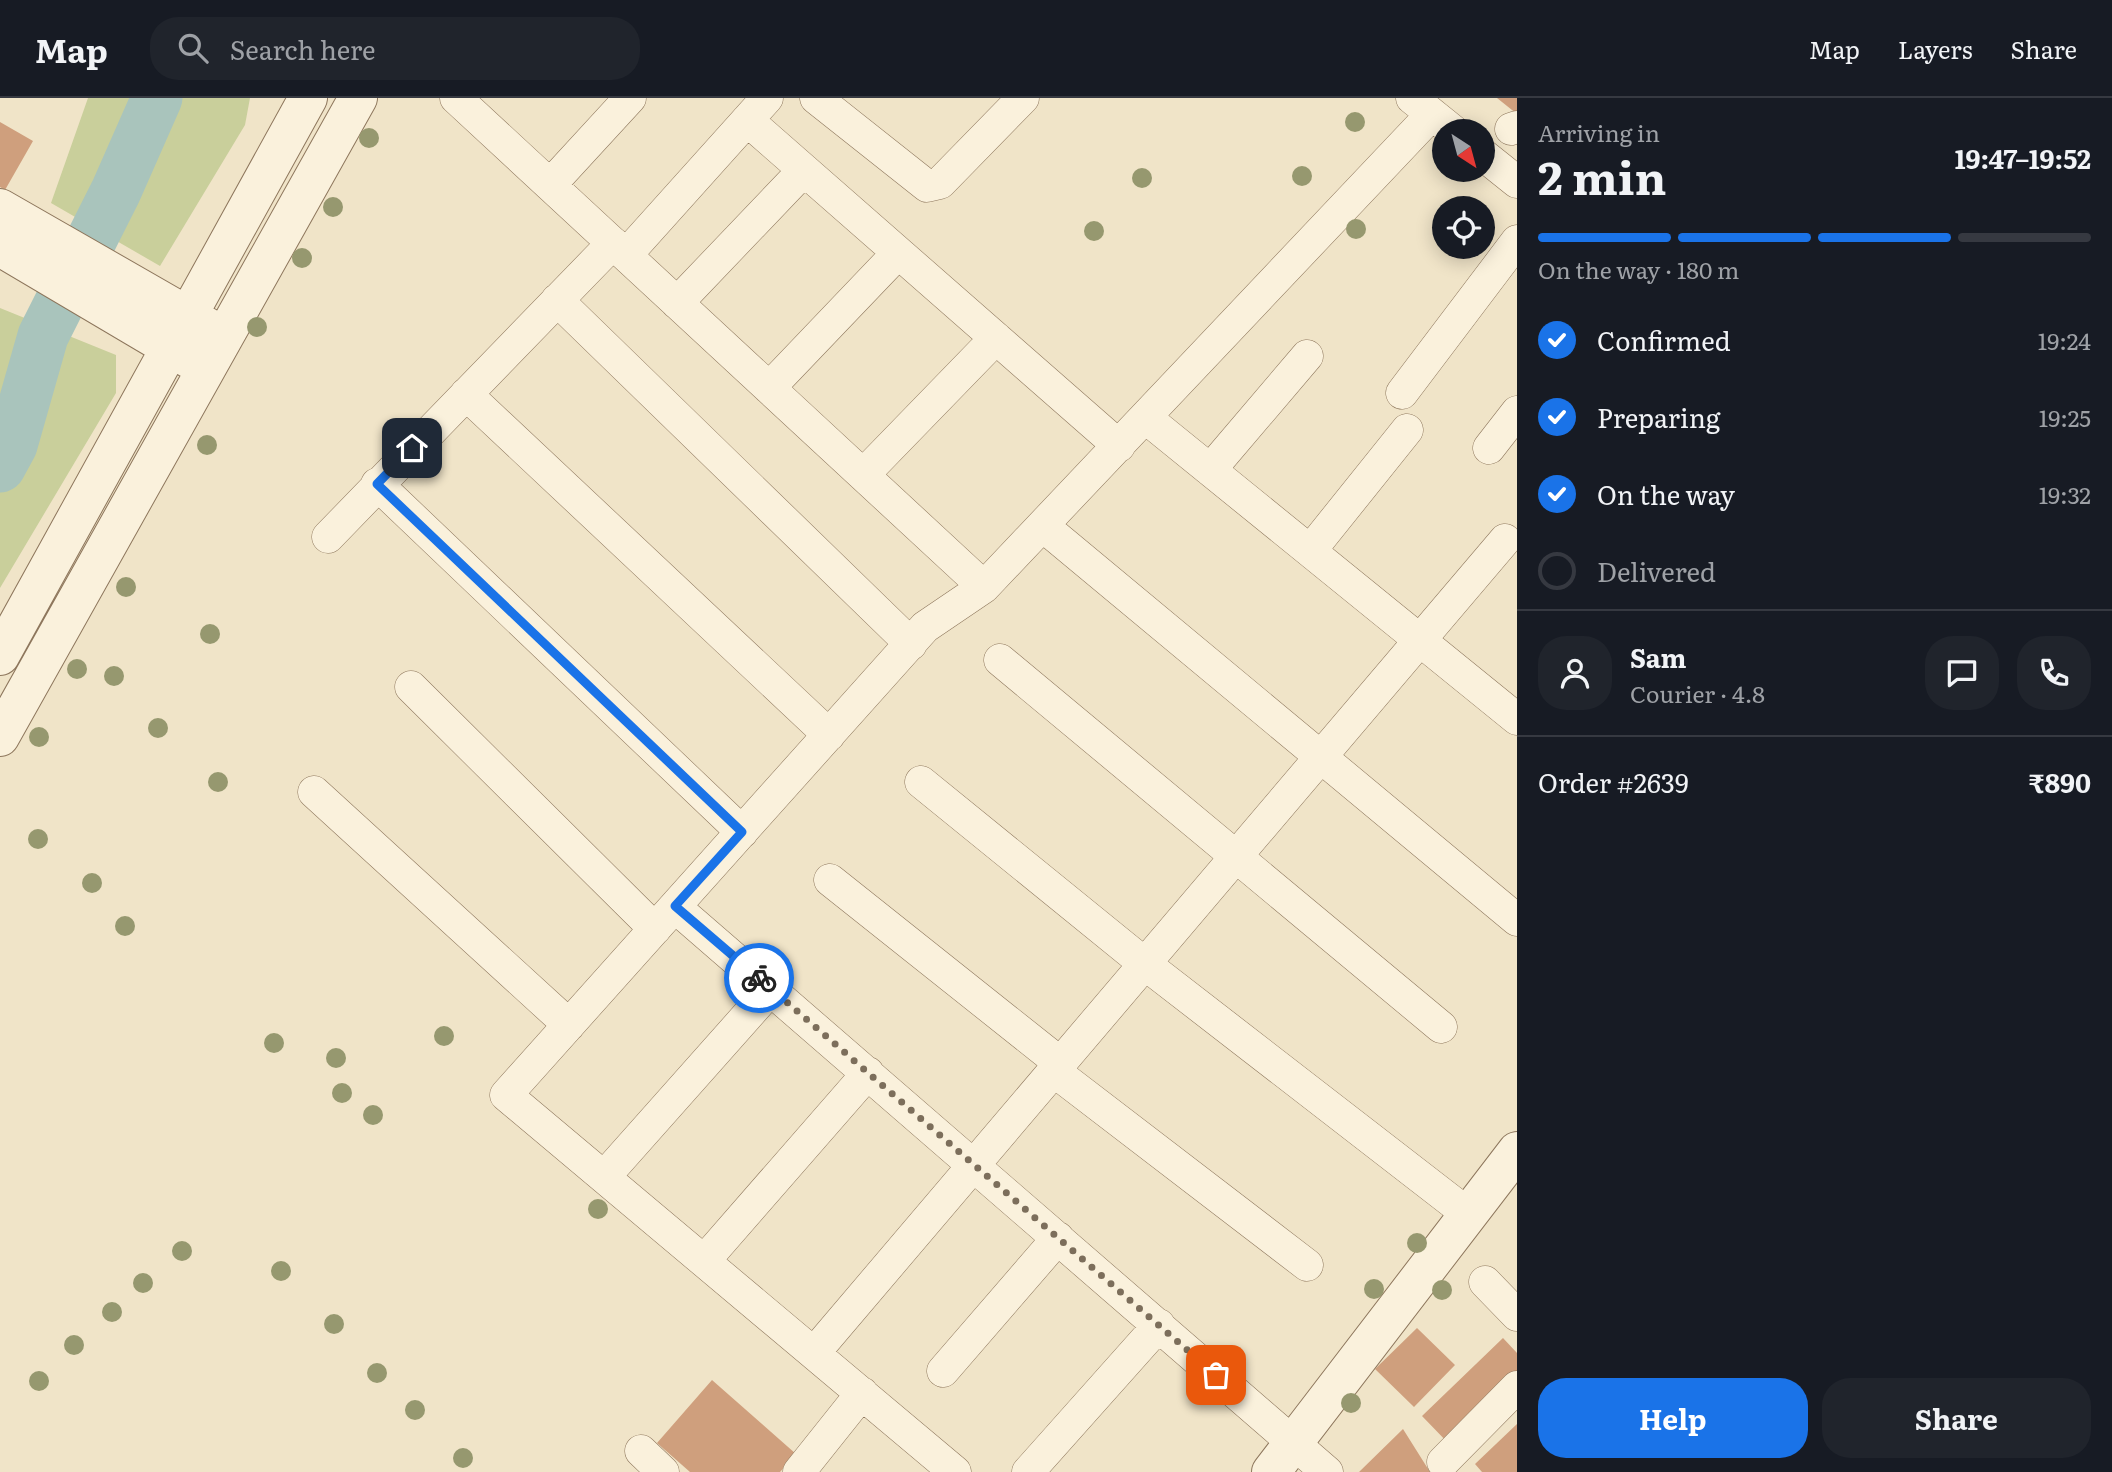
<!DOCTYPE html>
<html lang="en">
<head>
<meta charset="utf-8">
<style>
  :root { --surface:#171b24; --page:#20242c; --text:#f1f3f6; --muted:#9ea1a6; --line:#363941; --accent:#1a73e8 }
  body { margin:0; font-family:Literata,serif; background:var(--page); color:var(--text); height:100vh; display:flex; flex-direction:column; font-size:26px; white-space:nowrap }
  * { box-sizing:border-box; margin:0 }
  p { font-size:23px; color:var(--muted) }
  .icon { flex:none; width:38px; height:38px; fill:none; stroke:currentColor; stroke-width:2; stroke-linecap:round; stroke-linejoin:round }
  .map { position:relative; flex:1; overflow:hidden }
  .details { display:flex; flex-direction:column; background:var(--surface); width:595px }
  .details>* { flex:none }
  .needle { width:46px; rotate:144deg }
  .controls { position:absolute; left:1432px; top:21px; display:grid; gap:14px }
  .controls a { display:grid; place-items:center; width:63px; height:63px; border-radius:50%; background:var(--surface); box-shadow:0 4px 18px #0003; font-size:35px }
  .pin { position:absolute; display:grid; place-items:center; width:60px; height:60px; color:#fff; margin:-30px; border-radius:14px; box-shadow:0 4px 10px #0006 }
  .courier { position:absolute; display:grid; place-items:center; width:70px; height:70px; margin:-35px; border:5px solid #1a73e8; border-radius:50%; background:#fff; color:#222; box-shadow:0 2px 9px #0007 }
  .summary em { font-style:normal; font-weight:700 }
  .summary div { display:flex; flex-direction:column-reverse }
  .summary { display:flex; align-items:center; justify-content:space-between; height:119px; padding:0 21px }
  h1 { font-size:46px; font-weight:700; line-height:52px }
  .bar { display:grid; grid-template-columns:repeat(4,1fr); gap:10px 7px; align-content:center; height:84px; padding:0 21px }
  .bar i { height:9px; border-radius:5px; background:var(--line) }
  .bar .current { background:var(--accent) }
  .bar p { grid-column:span 4 }
  .line { display:flex; align-items:center; gap:18px; padding:0 21px; border-top:2px solid var(--line) }
  .line div { flex:1 }
  .round { display:grid; place-items:center; flex:none; width:74px; height:74px; border-radius:28px; background:var(--page) }
  ol { padding:0 21px; list-style:none }
  li { display:flex; align-items:center; gap:21px; height:77px }
  li p { margin-inline-start:auto }
  li .icon { padding:7px; border-radius:50%; background:var(--accent); color:#fff; stroke-width:4 }
  li:last-child { color:var(--muted) }
  li i { width:38px; height:38px; border:4px solid var(--line); border-radius:50% }
  .primary-button { display:flex; gap:14px; margin-top:auto; padding:14px 21px }
  .primary-button a { flex:1; height:80px; border-radius:28px; background:var(--accent); color:#fff; font-size:28px; font-weight:700; line-height:80px; text-align:center }
  .primary-button a+a { background:var(--page); color:var(--text) }
  header { display:flex; align-items:center; gap:42px; box-sizing:border-box; height:98px; padding:0 35px; background:var(--surface); border-bottom:2px solid var(--line) }
  header strong { font-size:33px }
  nav { display:flex; gap:38px; margin-inline-start:auto; font-size:24px }
  .search { width:490px; height:63px; background:var(--page); display:flex; align-items:center; gap:18px; box-sizing:border-box; padding:0 24px; border-radius:28px; color:var(--muted); font-size:26px }
  main { display:flex; flex:1; min-height:0 }
  .map>svg:first-child { display:block }
</style>
</head>
<body>
<header>
<strong>Map</strong>
<div class="search"><svg class="icon" aria-label="search" viewBox="0 0 24 24"><circle cx="10" cy="10" r="6"/><path d="M15 15l6 6"/></svg>Search here</div>
<nav><a>Map</a><a>Layers</a><a>Share</a></nav>
</header>
<main>
<div class="map">
<svg width="1517" height="1374" viewBox="0 0 1517 1374">
  <rect width="100%" height="100%" fill="#f0e4c8"/>
  <path fill="#c9cf9b" d="M88,0h162l-5,27 -85,141 -109,-63z
    M0,210l116,47v38l-116,195z"/>
  <g fill="none" stroke-linecap="round" stroke-linejoin="round">
    <path stroke="#a9c4bc" stroke-width="51" d="M0,369l12,-22 31,-109 73,-145 41,-93"/>
  </g>
  <path fill="#cf9f7d" d="M1497,0h20v16z
    M0,24l33,19 -28,49 -5,-3z
    M1417,1230l38,37 -41,42 -39,-38z
    M1503,1240l14,15v29l-66,64 -29,-30z
    M712,1282l84,74 -16,18h-90l-33,-29z
    M1517,1326v48h-35l-7,-8z
    M1403,1331l27,43h-71z"/>
  <g fill="none" stroke-linecap="round" stroke-linejoin="round">
    <g stroke="#8d765c" stroke-width="33">
      <path id="minor" d="M456,0l528,489
        M816,0l111,88 13,-3 83,-85
        M1412,0l41,33
        M747,22l372,326
        M1511,31l6,-2
        M1482,56l35,28
        M550,87l80,-87
        M626,157l141,-157
        M557,202l354,344
        M677,205l127,-133
        M769,290l129,-135
        M1402,295l115,-152
        M466,296l363,341
        M1146,320l371,301
        M1489,350l28,-36
        M1210,372l97,-114
        M863,377l133,-137
        M377,386l365,348
        M1043,428l474,394
        M328,439l285,-294
        M1310,453l97,-121
        M1000,562l441,367
        M411,589l244,242
        M921,684l224,182 323,250
        M314,694l255,233
        M830,782l230,183
        M675,809l652,565
        M1054,973l253,194
        M604,1079l167,-188
        M704,1163l164,-188
        M1485,1184l32,33
        M814,1255l691,-813
        M943,1273l115,-133
        M641,1353l22,21
        M1443,1364l74,-75
        M799,1374l63,-79
        M955,1374l-449,-377 419,-468 59,-40 448,-473
        M1028,1374l131,-147"/>
    </g>
    <g stroke="#8d765c" stroke-width="40">
      <path id="tertiary" d="M0,110l211,121
        M0,149l191,113
        M0,558l308,-558
        M0,639l358,-639
        M1271,1374l246,-321"/>
    </g>
    <use href="#minor" stroke="#faf1dc" stroke-width="32"/>
    <use href="#tertiary" stroke="#faf1dc" stroke-width="38"/>
  </g>
  <g fill="#96986f">
    <circle cx="1355" cy="24" r="10"/>
    <circle cx="369" cy="40" r="10"/>
    <circle cx="1302" cy="78" r="10"/>
    <circle cx="1142" cy="80" r="10"/>
    <circle cx="333" cy="109" r="10"/>
    <circle cx="1356" cy="131" r="10"/>
    <circle cx="1094" cy="133" r="10"/>
    <circle cx="302" cy="160" r="10"/>
    <circle cx="257" cy="229" r="10"/>
    <circle cx="207" cy="347" r="10"/>
    <circle cx="126" cy="489" r="10"/>
    <circle cx="210" cy="536" r="10"/>
    <circle cx="77" cy="571" r="10"/>
    <circle cx="114" cy="578" r="10"/>
    <circle cx="158" cy="630" r="10"/>
    <circle cx="39" cy="639" r="10"/>
    <circle cx="218" cy="684" r="10"/>
    <circle cx="38" cy="741" r="10"/>
    <circle cx="92" cy="785" r="10"/>
    <circle cx="125" cy="828" r="10"/>
    <circle cx="444" cy="938" r="10"/>
    <circle cx="274" cy="945" r="10"/>
    <circle cx="336" cy="960" r="10"/>
    <circle cx="342" cy="995" r="10"/>
    <circle cx="373" cy="1017" r="10"/>
    <circle cx="598" cy="1111" r="10"/>
    <circle cx="1417" cy="1145" r="10"/>
    <circle cx="182" cy="1153" r="10"/>
    <circle cx="281" cy="1173" r="10"/>
    <circle cx="143" cy="1185" r="10"/>
    <circle cx="1374" cy="1191" r="10"/>
    <circle cx="1442" cy="1192" r="10"/>
    <circle cx="112" cy="1214" r="10"/>
    <circle cx="334" cy="1226" r="10"/>
    <circle cx="74" cy="1247" r="10"/>
    <circle cx="377" cy="1275" r="10"/>
    <circle cx="39" cy="1283" r="10"/>
    <circle cx="1351" cy="1305" r="10"/>
    <circle cx="415" cy="1312" r="10"/>
    <circle cx="463" cy="1360" r="10"/>
  </g>
  <g fill="none" stroke-linecap="round" stroke-linejoin="round">
    <path stroke="#7c6e5b" stroke-width="7" stroke-dasharray="0 12.6" d="M759,880l457,397"/>
    <path stroke="#1a73e8" stroke-width="9" d="M412,350l-35,36 365,348 -67,74 84,72"/>
  </g>
</svg>
<div class="controls">
<a><svg class="needle" viewBox="-14 -14 28 28"><path d="M0-13l5 13h-10z" fill="#e53935"/><path d="M0 13l5-13h-10z" fill="#9ea1a6"/></svg></a>
<a><svg class="icon" aria-label="locate" viewBox="0 0 24 24"><circle cx="12" cy="12" r="6"/><path d="M12 2v4M12 18v4M2 12h4M18 12h4"/></svg></a>
</div>
<div class="pin" style="left:1216px;top:1277px;background:#ea580c"><svg class="icon" aria-label="bag" viewBox="0 0 24 24"><path d="M5 8h14l-1 12H6zM9 8a3 3 0 0 1 6 0"/></svg></div>
<div class="pin" style="left:412px;top:350px;background:#1f2937"><svg class="icon" aria-label="home" viewBox="0 0 24 24"><path d="M3 11l9-7 9 7M6 9v11h12V9"/></svg></div>
<div class="courier" style="left:759px;top:880px"><svg class="icon" aria-label="bike" viewBox="0 0 24 24"><circle cx="6" cy="16" r="4"/><circle cx="18" cy="16" r="4"/><path d="M6 16l4-8h5l3 8M10 8l3 8H6M13 5h3"/></svg></div>
</div>
<section class="details">
<div class="summary"><div><h1>2 min</h1><p>Arriving in</p></div><em>19:47–19:52</em></div>
<div class="bar"><i class="current"></i><i class="current"></i><i class="current"></i><i></i><p>On the way · 180 m</p></div>
<ol>
<li><svg class="icon" aria-label="check" viewBox="0 0 24 24"><path d="M5 12l5 5 9-10"/></svg>Confirmed<p>19:24</p></li>
<li><svg class="icon" aria-label="check" viewBox="0 0 24 24"><path d="M5 12l5 5 9-10"/></svg>Preparing<p>19:25</p></li>
<li><svg class="icon" aria-label="check" viewBox="0 0 24 24"><path d="M5 12l5 5 9-10"/></svg>On the way<p>19:32</p></li>
<li><i></i>Delivered</li>
</ol>
<div class="line" style="height:126px"><a class="round"><svg class="icon" aria-label="person" viewBox="0 0 24 24"><circle cx="12" cy="8" r="4"/><path d="M4 21q1-7 8-7t8 7"/></svg></a><div><b>Sam</b><p>Courier · 4.8</p></div><a class="round"><svg class="icon" aria-label="chat" viewBox="0 0 24 24"><path d="M4 5h16v11H9l-5 4z"/></svg></a><a class="round"><svg class="icon" aria-label="phone" viewBox="0 0 24 24"><path d="M5 4h4l2 5-3 2q2 4 5 5l2-3 5 2v4C11 20 4 13 5 4z"/></svg></a></div>
<div class="line" style="height:91px"><div>Order #2639</div><b>₹890</b></div>
<div class="primary-button"><a>Help</a><a>Share</a></div>
</section>
</main>
</body>
</html>
